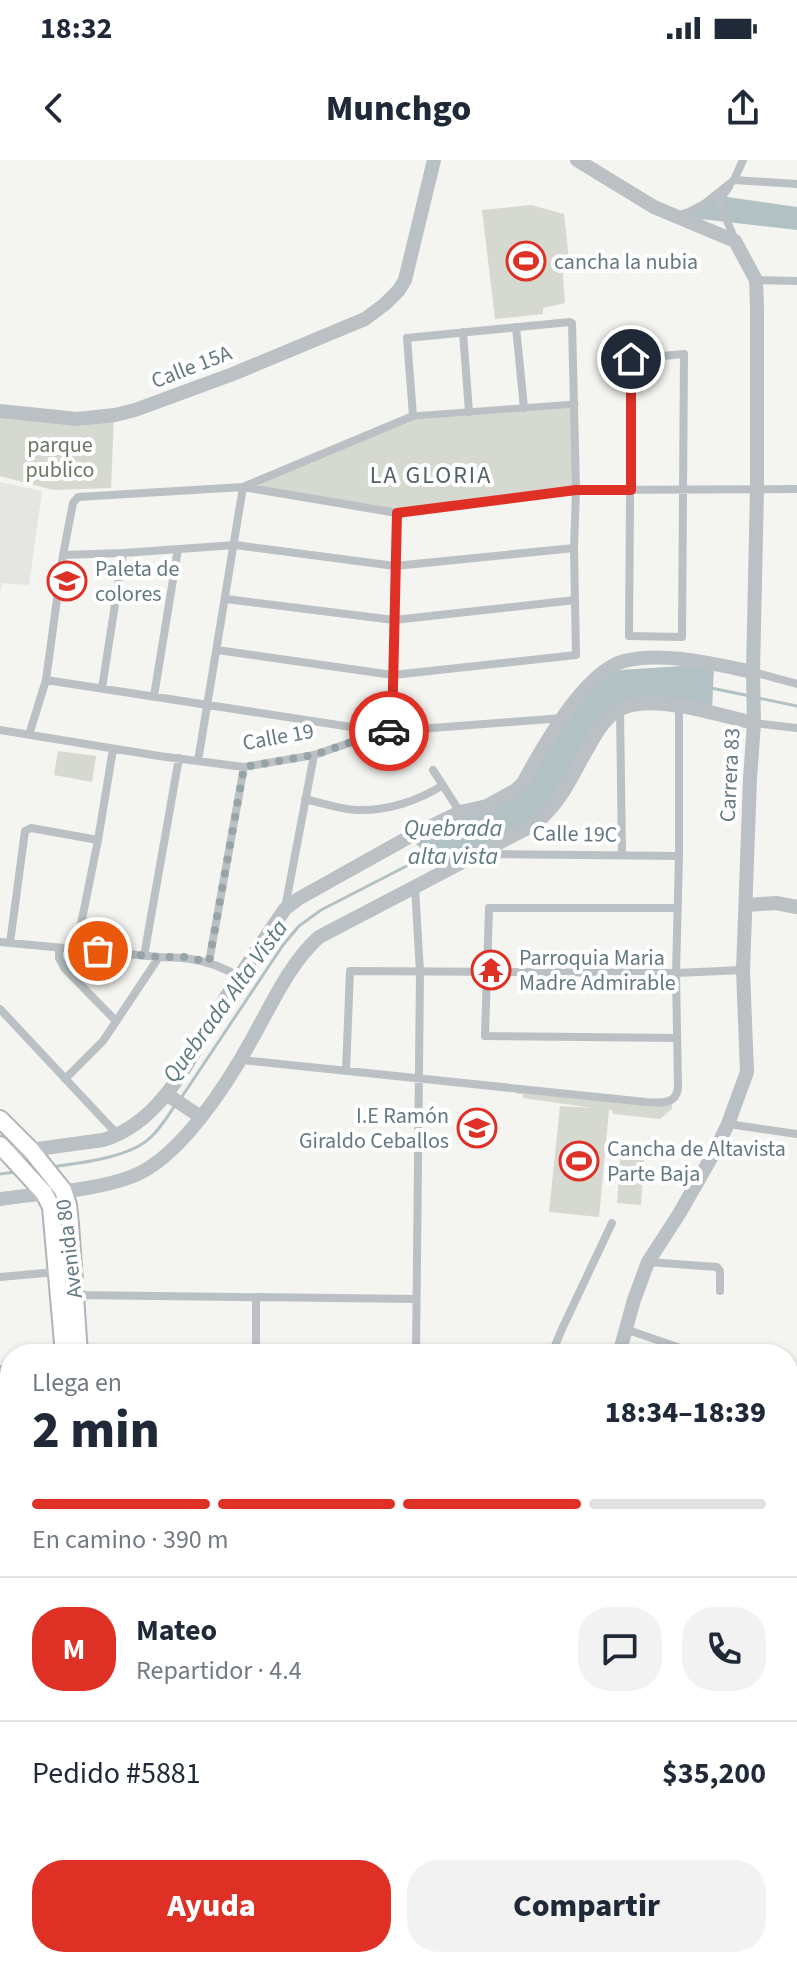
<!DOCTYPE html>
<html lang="es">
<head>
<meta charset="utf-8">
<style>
  :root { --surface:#fff; --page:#f2f2f3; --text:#1f2937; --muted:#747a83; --line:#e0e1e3; --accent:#df3026 }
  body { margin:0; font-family:"Source Sans 3",sans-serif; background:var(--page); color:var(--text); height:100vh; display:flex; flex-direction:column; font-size:30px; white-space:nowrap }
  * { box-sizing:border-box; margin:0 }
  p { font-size:26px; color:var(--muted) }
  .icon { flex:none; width:44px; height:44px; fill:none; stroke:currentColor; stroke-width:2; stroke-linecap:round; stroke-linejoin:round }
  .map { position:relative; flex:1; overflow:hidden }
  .details { position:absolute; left:0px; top:1184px; width:798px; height:624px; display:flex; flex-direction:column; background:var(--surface); border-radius:32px 32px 0 0; box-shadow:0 2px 6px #0004 }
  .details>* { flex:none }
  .pin { position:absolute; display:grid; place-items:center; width:68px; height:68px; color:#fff; margin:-34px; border:4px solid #fff; border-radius:50%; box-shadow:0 2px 8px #0007 }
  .courier { position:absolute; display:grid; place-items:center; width:80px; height:80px; margin:-40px; border:6px solid #df3026; border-radius:50%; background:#fff; color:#222; box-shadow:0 2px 10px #0007 }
  .summary em { font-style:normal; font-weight:800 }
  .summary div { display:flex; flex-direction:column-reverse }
  .summary { display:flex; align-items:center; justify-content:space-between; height:136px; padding:0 32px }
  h1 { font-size:52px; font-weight:800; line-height:60px }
  .bar { display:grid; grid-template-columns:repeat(4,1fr); gap:12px 8px; align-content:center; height:96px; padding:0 32px }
  .bar i { height:10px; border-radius:6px; background:var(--line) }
  .bar .on { background:var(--accent) }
  .bar p { grid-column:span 4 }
  .line { display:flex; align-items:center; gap:20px; padding:0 32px; border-top:2px solid var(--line) }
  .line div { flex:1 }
  .round { display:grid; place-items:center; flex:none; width:84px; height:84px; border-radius:32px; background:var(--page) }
  .cta { display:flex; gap:16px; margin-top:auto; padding:16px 32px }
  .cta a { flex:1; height:92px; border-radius:32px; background:var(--accent); color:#fff; font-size:32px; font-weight:800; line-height:92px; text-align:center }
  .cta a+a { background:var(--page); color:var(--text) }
  .status { display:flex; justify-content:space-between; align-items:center; height:56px; padding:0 40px; background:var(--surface); direction:ltr }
  .status svg { height:22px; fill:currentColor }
  header { display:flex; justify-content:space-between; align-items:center; height:104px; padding:0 32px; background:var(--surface); font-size:36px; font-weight:800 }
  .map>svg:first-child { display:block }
</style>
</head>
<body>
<div class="status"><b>18:32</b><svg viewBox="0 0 49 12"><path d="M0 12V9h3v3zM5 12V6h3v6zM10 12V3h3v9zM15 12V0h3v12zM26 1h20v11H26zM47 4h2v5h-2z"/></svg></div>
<header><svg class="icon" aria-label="back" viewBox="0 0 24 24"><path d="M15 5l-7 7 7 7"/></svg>Munchgo<svg class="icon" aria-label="share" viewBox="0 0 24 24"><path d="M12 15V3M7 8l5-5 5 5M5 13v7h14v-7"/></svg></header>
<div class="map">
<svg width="797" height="1808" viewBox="0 0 797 1808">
  <rect width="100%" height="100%" fill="#f4f4f0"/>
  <path fill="#e5e5e4" d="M0,322l42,9 -13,94 -27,-2 -2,11z
    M496,1798l54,1 -1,9h-54z"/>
  <path fill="#d5d9d0" d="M531,45l33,9 5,45 -7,4 3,40 -22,5v6l-48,5 -13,-109z
    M575,244l1,86 -179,23 -154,-26 170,-71z
    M0,256l82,10 32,-9 -3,71 -58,2 -53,-14z
    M58,591l38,5 -4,26 -38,-7z
    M517,930l153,12 2,2v5l-12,10 -47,-5 -1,-4h-3l-10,107 -50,-5 11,-106 33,2 -70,-10v-4h-7z
    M620,999l24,1 -3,45 -24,-2z"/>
  <path fill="#b2c2c4" d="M713,35l84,12v23l-123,-14z
    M714,504l-2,48 -84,-6 -32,28 -41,70 -107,71 -39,-38 78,-31 41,-32 75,-103z"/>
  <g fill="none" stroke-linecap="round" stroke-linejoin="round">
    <path stroke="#b2c2c4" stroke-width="3" d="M711,528l39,8
      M758,538l39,8
      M181,938l102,-153 16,-19 22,-16 107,-55
      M50,1007c29,-4 80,-9 101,-30 9,-8 16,-20 23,-30
      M0,1014l15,-2"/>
    <g stroke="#afb6b9" stroke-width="18">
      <path id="secondary" d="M0,1675l10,-2
        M0,1702l10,2"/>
    </g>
    <g stroke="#aeb4b7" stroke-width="20">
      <path id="primary" d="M0,959l31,31 32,40 5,15 2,19 9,130
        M0,985l44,48 7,14 13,147
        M76,1808v-10
        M88,1808v-10"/>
    </g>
    <path stroke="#bac0c3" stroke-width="7" d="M413,256l162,-12"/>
    <path stroke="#bac0c3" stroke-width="8" d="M734,20l63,4
      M729,27l-8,11 -1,6 15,36
      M678,55l11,-3 15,-8 30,-24 9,-20
      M756,120l41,1
      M516,167l8,81
      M463,172l6,80
      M684,194l-2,283 -53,-1 2,-277z
      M63,395l60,-2 112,-8 160,21 179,-18
      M226,439l168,21 181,-20
      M753,512l44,12
      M46,520l331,51
      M102,528l21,-135
      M154,536l24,-147
      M620,549l2,146
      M754,563l43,5
      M0,570l159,26 85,11 70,-12 67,-23 182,-14
      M392,570l5,-217
      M29,575l17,-55 17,-125 10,-52 5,-6 165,-10 154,26 179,-23 221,-1
      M198,601l45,-274 170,-71 -6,-78 163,-16 2,1 4,167 -2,58 2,107 -183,20 -176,-25
      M433,610l27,42
      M305,639c17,4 35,10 52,11 30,1 61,-9 86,-25
      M484,694l195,2
      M415,727l5,85 -4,382
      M285,748l29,-153
      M0,782l159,15c32,0 53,4 81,20
      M10,783l15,-112 6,-3 67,12
      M59,788v10l6,11 51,52
      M76,789l22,-109 15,-91
      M144,796l35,-198
      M209,802l35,-195
      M0,849l117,125
      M677,878l-192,-2 4,-128h188
      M241,900l405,42c14,1 31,3 32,-15l-2,-114 3,-117v-150
      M346,911l4,-100 326,2 67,-3
      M65,919l38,-38 56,-84
      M728,964l69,10
      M648,1102l69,5 3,4v20
      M0,1117l56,-5
      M74,1135l342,4
      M256,1137v57
      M625,1169l73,25
      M554,1194v-6l8,-19 50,-106
      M0,1209h10
      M0,1295h10
      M788,1321l9,3
      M788,1348h9
      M0,1403h10
      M794,1543l3,-171
      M413,1808v-10
      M566,1808v-10"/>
    <path stroke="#bac0c3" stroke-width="14" d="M577,0l77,47 81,34 21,39 1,26v183l-4,183 1,51 -4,56 -7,191 4,102 -19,52 -13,27 -36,63 -31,48 -14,38 -15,54
      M0,251l77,8 38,-4 20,-5 98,-36 132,-55 20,-15 14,-14 6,-10 29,-120
      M747,745l29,-2 21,4
      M166,934l35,23
      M0,994l103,-14c63,-19 91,-91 123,-143 19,-30 39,-59 59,-88l13,-10 111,-62 51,-25 27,-6 29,-16 7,-7c19,-35 61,-111 101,-122 39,-10 90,3 129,11
      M0,1039c40,-6 96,-8 133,-23 47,-18 95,-93 119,-137 20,-35 37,-75 67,-102l216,-113c27,-24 33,-41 50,-71 8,-14 16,-30 29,-40 30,-24 106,3 140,10
      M788,1606h9
      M699,1798l3,10"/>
    <use href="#secondary" stroke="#fff" stroke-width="14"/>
    <use href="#primary" stroke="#fff" stroke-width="16"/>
  </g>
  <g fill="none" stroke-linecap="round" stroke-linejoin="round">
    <path stroke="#96a4a8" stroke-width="8" stroke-dasharray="0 14.4" d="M98,791l61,6h26l24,5 35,-195 70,-12 67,-23 8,-1"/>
    <path stroke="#df3026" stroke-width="10" d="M389,571l3,-1 5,-217 179,-23h55v-131"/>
  </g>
  <defs>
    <g id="stadium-ring" transform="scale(2)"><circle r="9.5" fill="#fff" stroke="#df3026" stroke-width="1.5"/><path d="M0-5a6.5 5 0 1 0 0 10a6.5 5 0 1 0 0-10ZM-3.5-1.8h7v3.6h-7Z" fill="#df3026"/></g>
    <g id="school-ring" transform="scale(2)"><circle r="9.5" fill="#fff" stroke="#df3026" stroke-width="1.5"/><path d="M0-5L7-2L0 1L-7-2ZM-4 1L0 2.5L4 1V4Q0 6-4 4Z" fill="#df3026"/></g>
    <g id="temple-ring" transform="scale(2)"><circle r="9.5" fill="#fff" stroke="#df3026" stroke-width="1.5"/><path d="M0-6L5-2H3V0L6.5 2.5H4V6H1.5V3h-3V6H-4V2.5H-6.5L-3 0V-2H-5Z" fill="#df3026"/></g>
  </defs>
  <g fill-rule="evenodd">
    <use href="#stadium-ring" x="526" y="101"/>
    <use href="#school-ring" x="67" y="421"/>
    <use href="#temple-ring" x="491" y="810"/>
    <use href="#school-ring" x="477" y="968"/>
    <use href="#stadium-ring" x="579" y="1001"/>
  </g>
  <g text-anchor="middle" stroke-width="8" stroke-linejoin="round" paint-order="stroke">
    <g font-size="22" fill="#647981" stroke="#fff" text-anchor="start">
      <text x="554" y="109">cancha la nubia</text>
      <text x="95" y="416">Paleta de<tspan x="95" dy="25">colores</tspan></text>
      <text x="519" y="805">Parroquia Maria<tspan x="519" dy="25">Madre Admirable</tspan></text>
      <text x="449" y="963" text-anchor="end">I.E Ramón<tspan x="449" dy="25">Giraldo Ceballos</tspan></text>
      <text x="607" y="996">Cancha de Altavista<tspan x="607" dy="25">Parte Baja</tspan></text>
    </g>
    <g font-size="22" fill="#647981" stroke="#fff">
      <text transform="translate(191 206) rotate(-21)" y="8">Calle 15A</text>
      <text transform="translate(278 576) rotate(-10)" y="8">Calle 19</text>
      <text transform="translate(729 615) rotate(-87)" y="8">Carrera 83</text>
      <text transform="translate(575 673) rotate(1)" y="8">Calle 19C</text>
      <text transform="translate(68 1089) rotate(-97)" y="8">Avenida 80</text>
    </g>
    <g font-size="22" fill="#6b7862" stroke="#fff">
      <text x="60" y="292">parque<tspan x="60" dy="25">publico</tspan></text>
    </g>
    <g font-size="24" letter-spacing="2" fill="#526166" stroke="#fff">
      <text x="431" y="323">LA GLORIA</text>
    </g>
    <g font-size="24" font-style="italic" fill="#5f7b7f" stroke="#fff">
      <text x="453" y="676">Quebrada<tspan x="453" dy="28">alta vista</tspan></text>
      <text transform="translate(225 841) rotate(-54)" y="8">Quebrada Alta Vista</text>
    </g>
  </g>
</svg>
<div class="pin" style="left:98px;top:791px;background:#ea580c"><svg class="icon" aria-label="bag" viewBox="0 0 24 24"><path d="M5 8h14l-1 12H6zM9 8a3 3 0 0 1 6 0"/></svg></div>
<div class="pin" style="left:631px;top:199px;background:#1f2937"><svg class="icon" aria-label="home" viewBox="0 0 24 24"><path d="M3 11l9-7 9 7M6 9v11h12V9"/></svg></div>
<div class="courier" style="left:389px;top:571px"><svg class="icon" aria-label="car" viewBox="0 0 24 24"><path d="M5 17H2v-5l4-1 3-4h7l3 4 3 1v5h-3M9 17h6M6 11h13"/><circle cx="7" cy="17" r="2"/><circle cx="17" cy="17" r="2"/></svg></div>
<section class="details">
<div class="summary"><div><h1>2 min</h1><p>Llega en</p></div><em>18:34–18:39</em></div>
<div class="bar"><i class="on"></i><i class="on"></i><i class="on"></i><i></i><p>En camino · 390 m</p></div>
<div class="line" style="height:144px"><b class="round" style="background:var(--accent);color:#fff">M</b><div><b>Mateo</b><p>Repartidor · 4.4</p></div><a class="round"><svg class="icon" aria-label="chat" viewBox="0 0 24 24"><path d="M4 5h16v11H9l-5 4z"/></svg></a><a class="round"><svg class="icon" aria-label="phone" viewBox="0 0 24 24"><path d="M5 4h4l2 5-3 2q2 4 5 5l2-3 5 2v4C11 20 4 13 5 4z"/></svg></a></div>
<div class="line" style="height:104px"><div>Pedido #5881</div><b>$35,200</b></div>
<div class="cta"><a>Ayuda</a><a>Compartir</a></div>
</section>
</div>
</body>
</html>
